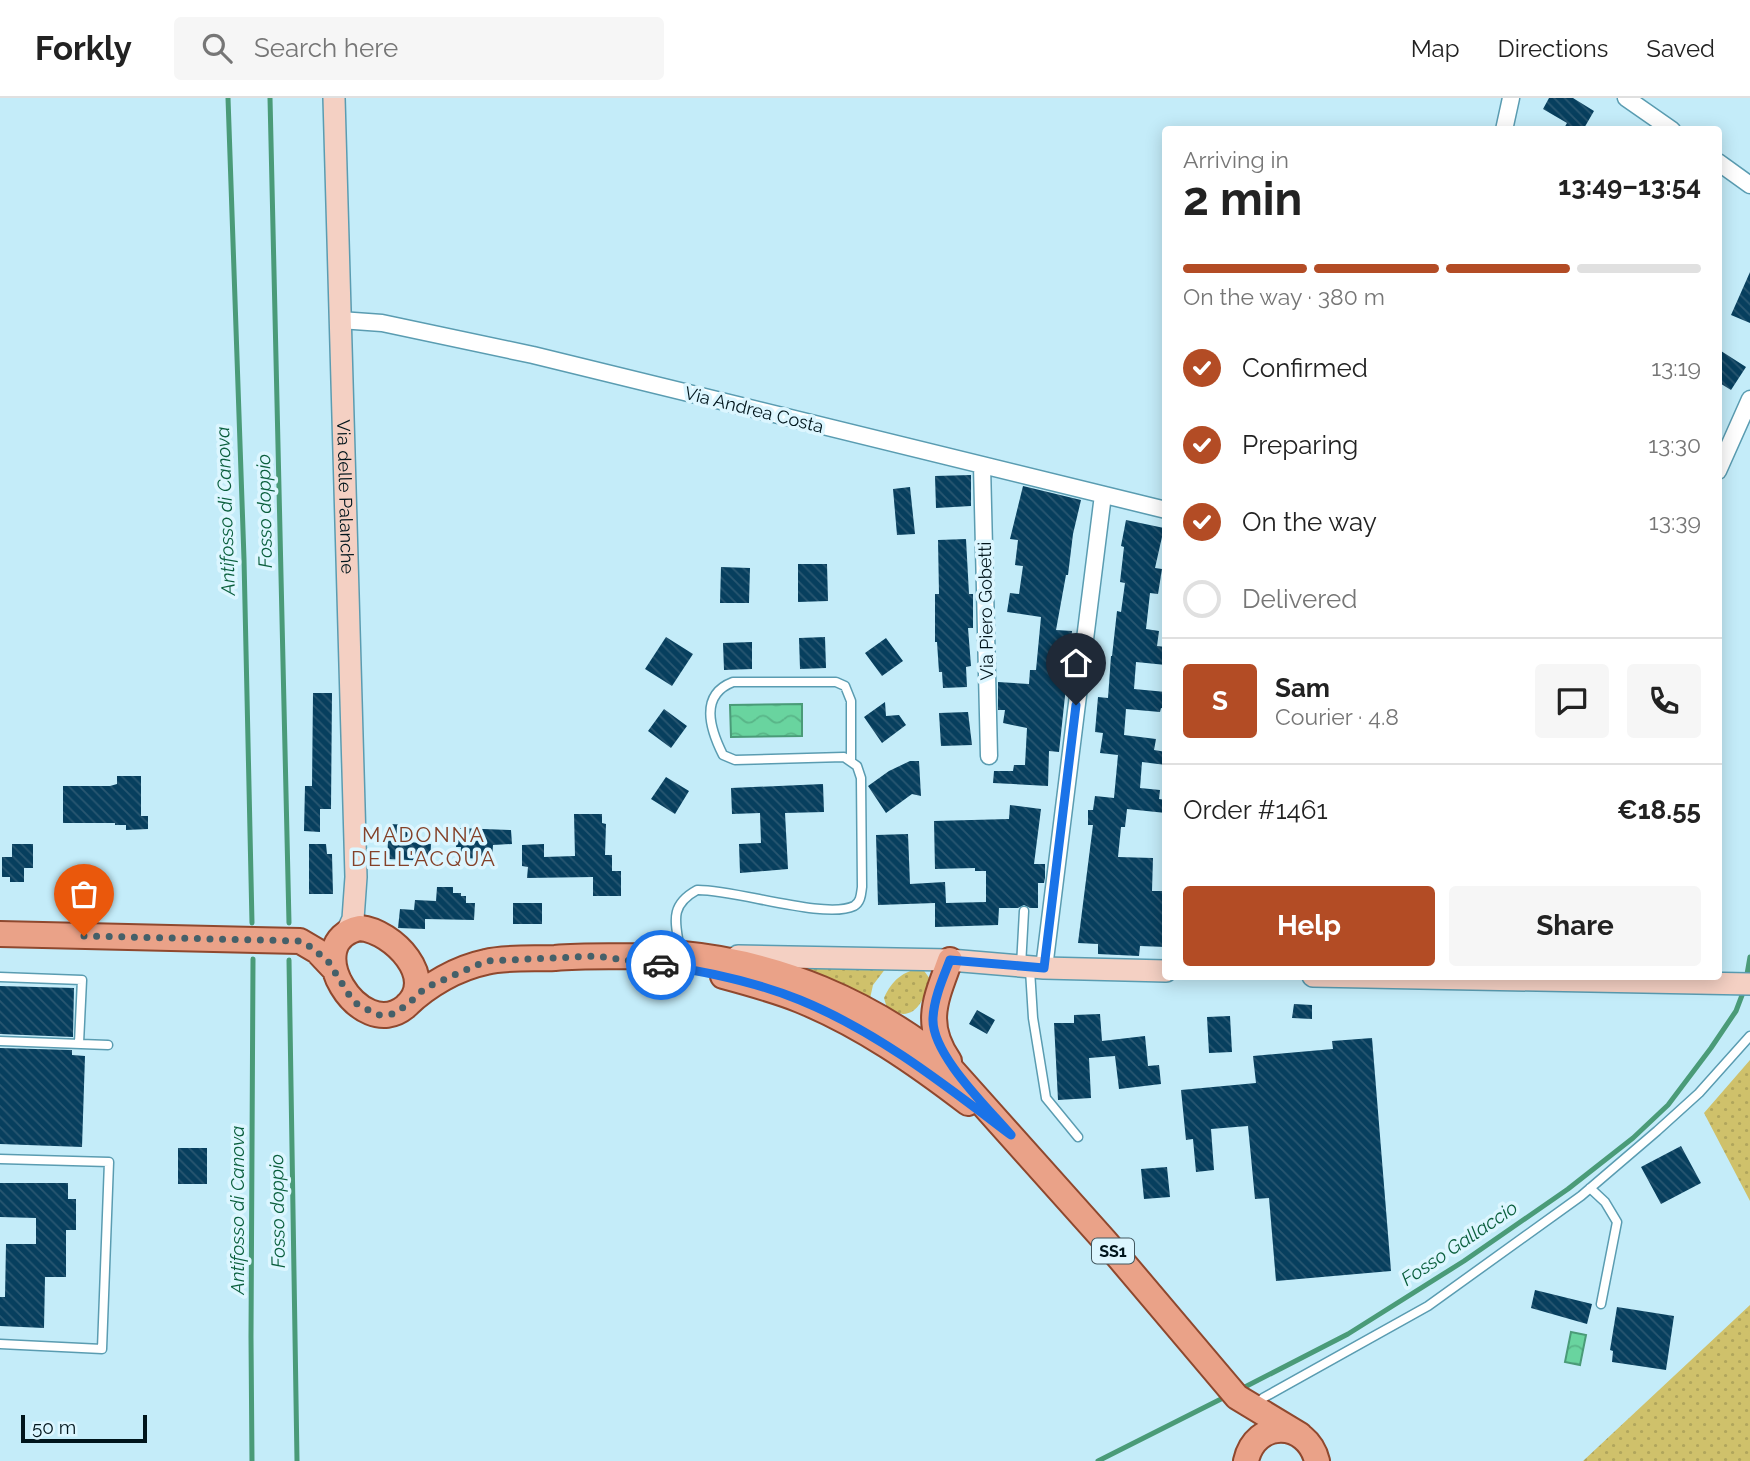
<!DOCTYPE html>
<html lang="en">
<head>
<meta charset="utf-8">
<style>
  :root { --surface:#fff; --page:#f6f6f6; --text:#222; --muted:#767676; --line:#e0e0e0; --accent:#b34c25 }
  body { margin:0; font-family:Raleway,sans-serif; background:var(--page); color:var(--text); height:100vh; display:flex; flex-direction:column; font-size:26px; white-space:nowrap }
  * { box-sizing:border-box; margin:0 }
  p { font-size:23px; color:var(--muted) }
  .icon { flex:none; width:38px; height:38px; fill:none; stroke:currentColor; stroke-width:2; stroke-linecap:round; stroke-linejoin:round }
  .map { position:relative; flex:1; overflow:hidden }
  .drawer { position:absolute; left:1162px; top:28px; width:560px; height:854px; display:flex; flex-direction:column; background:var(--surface); border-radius:7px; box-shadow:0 4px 18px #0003 }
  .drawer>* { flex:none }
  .scale { position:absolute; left:21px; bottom:18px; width:126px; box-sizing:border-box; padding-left:7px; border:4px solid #00151c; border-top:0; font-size:19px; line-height:24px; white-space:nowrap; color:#00151c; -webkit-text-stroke:5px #dcf6ff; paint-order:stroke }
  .pin { position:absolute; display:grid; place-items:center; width:60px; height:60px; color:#fff; margin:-72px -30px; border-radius:50% 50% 50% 0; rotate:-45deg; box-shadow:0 0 7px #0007 }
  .pin .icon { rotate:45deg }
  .courier { position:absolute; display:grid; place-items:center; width:70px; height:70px; margin:-35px; border:5px solid #1a73e8; border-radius:50%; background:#fff; color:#222; box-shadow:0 2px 9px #0007 }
  .summary em { font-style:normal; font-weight:700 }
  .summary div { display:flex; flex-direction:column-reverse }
  .summary { display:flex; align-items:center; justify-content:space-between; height:119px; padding:0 21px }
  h1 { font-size:46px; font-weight:700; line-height:52px }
  .bar { display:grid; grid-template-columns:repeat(4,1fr); gap:10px 7px; align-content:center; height:84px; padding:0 21px }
  .bar i { height:9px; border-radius:5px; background:var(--line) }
  .bar .active { background:var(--accent) }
  .bar p { grid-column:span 4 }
  .line { display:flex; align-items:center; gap:18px; padding:0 21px; border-top:2px solid var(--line) }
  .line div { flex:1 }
  .round { display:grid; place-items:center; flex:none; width:74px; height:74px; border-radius:7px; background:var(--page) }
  ol { padding:0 21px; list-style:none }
  li { display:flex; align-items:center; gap:21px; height:77px }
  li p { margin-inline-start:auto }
  li .icon { padding:7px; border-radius:50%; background:var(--accent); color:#fff; stroke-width:4 }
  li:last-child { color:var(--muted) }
  li i { width:38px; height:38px; border:4px solid var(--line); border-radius:50% }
  .cta { display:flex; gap:14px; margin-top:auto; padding:14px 21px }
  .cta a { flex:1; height:80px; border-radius:7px; background:var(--accent); color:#fff; font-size:28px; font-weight:700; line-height:80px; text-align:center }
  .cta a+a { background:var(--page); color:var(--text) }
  header { display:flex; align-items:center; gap:42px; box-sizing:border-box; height:98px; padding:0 35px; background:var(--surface); border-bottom:2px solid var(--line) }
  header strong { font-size:33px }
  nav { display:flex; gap:38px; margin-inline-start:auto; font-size:24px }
  .search { width:490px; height:63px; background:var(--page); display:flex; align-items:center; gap:18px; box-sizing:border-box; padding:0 24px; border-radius:7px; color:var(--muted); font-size:26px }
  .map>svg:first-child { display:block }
</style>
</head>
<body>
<header>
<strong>Forkly</strong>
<div class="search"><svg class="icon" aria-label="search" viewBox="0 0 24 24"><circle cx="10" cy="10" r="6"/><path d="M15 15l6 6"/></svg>Search here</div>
<nav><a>Map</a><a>Directions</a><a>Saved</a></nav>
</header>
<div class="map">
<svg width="1750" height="1363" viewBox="0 0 1750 1363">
  <defs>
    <pattern id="grass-dots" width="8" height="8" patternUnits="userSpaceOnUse" patternTransform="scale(1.75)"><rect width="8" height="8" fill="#cfc16b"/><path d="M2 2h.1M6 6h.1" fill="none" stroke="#b0a55c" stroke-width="1.8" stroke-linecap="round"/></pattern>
    <pattern id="water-waves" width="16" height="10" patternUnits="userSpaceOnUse" patternTransform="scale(1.75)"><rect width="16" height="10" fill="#69d49f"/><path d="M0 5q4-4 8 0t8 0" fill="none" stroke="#59b588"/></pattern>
    <pattern id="building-back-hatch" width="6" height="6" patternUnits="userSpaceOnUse" patternTransform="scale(1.75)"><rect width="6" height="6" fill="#073f5e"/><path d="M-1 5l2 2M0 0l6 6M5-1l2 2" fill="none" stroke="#295771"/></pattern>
  </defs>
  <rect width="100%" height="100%" fill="#c4ecf9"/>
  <path fill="url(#grass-dots)" d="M889,866l-16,21 -4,18 -89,-38z
    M922,870l8,11c-6,23 -17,46 -43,29l-3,-10c8,-18 19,-27 38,-30z
    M1750,962v141l-46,-88z
    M1750,1207v156h-167z"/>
  <path fill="url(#water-waves)" stroke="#4a9b78" stroke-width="2" d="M802,606v32l-71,1 -1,-32z
    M1571,1234l15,3 -6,30 -15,-3z"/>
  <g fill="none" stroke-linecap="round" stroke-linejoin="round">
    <path stroke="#4a9b78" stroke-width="5" d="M228,0l16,461 8,364
      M270,0l19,825
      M289,862l8,501
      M1746,882l4,-23
      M1239,1292l109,-56 116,-73 104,-72 65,-51 35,-33 43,-57 25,-37 8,-21
      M252,1363l-1,-124 2,-378
      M1098,1363l129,-65"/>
  </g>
  <path fill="url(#building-back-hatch)" d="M1549,0h24l21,13 -11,19h-20l4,-7 -24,-14z
    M1750,174v51l-19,-8z
    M1718,251l28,18 -15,23 -13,-8z
    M971,377v31l-35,2 -1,-32z
    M1023,388l58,14 -8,34 -5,41h-2l-10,55 16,1 -13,121 -10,-1 -1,35 -55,-3 1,-12h19l1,-6h11l2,-37 -24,-5 2,-13h-7v-28l31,2 1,-14h6l5,-53 -34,-5 3,-19 9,1 4,-28 -8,-1 3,-25 -8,-1z
    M910,389l5,47 -18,1 -4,-46z
    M1126,422l38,8 -9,40 7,1 -4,25 -8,-1 -4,36 13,2 -2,15 9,1v18l-30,-3 -2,27 32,3v17l-5,-1 -1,4 -34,-3 -2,26 32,4 -2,11 12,2v13l-24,-3 -2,26 20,2 -1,9 7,1v13l-39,-4 -2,18h-4l-3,30 35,1 -1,33h14v56l-26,-1 -1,10 -41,-2v-10l-20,-1 15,-118h-5v-15h5l2,-14 19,2 4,-43 -18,-2 3,-20 -8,-1 3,-35 10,1 3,-42h1l5,-45 4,1 4,-29 -5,-1 4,-35 -3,-1z
    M966,441l3,55h4v34h-5l3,38 -5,1 1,20 -24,1 -1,-16h-3l-2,-30h-2v-48h4l-1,-54z
    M798,466h29l1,37 -30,1z
    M721,469l29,1 -1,35h-29z
    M666,539l27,17 -21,32 -27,-17z
    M825,539l1,31 -26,1 -1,-31z
    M886,540l17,23 -21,15 -17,-23z
    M752,544v27l-28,1 -1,-27z
    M313,595h19l-1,116h-11v23l-16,-1 1,-45h7z
    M885,604l1,14 13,-1 7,10 -24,18 -18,-26z
    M664,611l23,17 -16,22 -23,-17z
    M968,614l4,33 -31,1 -2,-33z
    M910,663h9l2,35 -9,-2 -26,19 -18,-27 21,-15z
    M117,678h24v40h7v13l-22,1v-5h-11v-2h-52v-37h47l7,-2z
    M666,679l23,14 -14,23 -24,-15z
    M823,686l1,28 -39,1 3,56 -48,4 -1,-29 22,-1 -1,-30 -28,1 -1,-26z
    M1010,707l31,4 -7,55h11v14l-1,5h-6v25h-8l-6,-3 -6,3h-19l-1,17 -63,2v-24l-57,2 -2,-70 32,-1 2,50 35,-2 1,21 40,-1v-31h-11v-3l-40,1 -1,-48 75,-2z
    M574,716h28v9l4,1 -1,31h7v16h9v25h-28v-19l-66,1 1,-11 -6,-1v-21l22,-1v13l31,-1z
    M389,726l21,1 -1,17 22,2 -1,17 -43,-2z
    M457,730l54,2 1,14 -19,1 -1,14 -32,-1 1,-11h-5z
    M12,746h21v24h-9v14h-14v-5h-8v-20h10z
    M309,746h17l1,10h5l1,40h-24z
    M437,789h16v6h8v3h5v7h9l-1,17 -49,-1v10l-27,-1 2,-19 14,1 1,-10 21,1z
    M513,805h29v21h-29z
    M0,888l74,2 -1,49 -73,-3z
    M1294,906l18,1v14l-20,-1z
    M977,912l18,10 -8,14 -18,-10z
    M1100,916l2,27 43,-5 3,30 11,-1 2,19 -42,5 -4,-33 -26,2 2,40 -33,2 -4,-77h20v-8z
    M1230,918l2,36 -23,1 -2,-36z
    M1372,940l19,233 -115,10 -7,-83 -14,1 -7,-73 -37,3 3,41 -18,2 -3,-33 -7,1 -5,-50 75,-7 -3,-27 80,-7 -1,-8z
    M0,950l72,2v5l13,1 -3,91 -82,-3z
    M1681,1048l20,37 -40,21 -20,-37z
    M178,1050h29v36h-29z
    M1167,1069l3,30 -26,2 -3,-30z
    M0,1085h68v16h8v31h-10v47h-21l-1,51 -44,-2v-29h5l1,-53h30v-26l-36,-1z
    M1535,1192l57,14 -5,20 -56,-16z
    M1617,1209l57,9 -8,54 -54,-8 1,-11 -3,-1z"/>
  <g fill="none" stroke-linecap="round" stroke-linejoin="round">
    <g stroke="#5a9cb1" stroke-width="11">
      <path id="lane" d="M680,853c-4,-28 -12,-45 17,-61 37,-1 128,30 157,16 7,-4 7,-12 8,-19l-1,-109 -4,-12 -13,-9 -109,3 -12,-5c-13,-26 -24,-60 10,-73h103l9,4 6,15v59
        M1021,868l3,-55
        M1030,872l3,48 13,80 32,39
        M0,879l82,3 -3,63
        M0,943l108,4
        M0,1061l109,3 -7,187 -102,-5
        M1590,1090l15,14 12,20 -16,82
        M1263,1300l165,-92 153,-110 76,-65 42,-38 51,-57"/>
    </g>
    <g stroke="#5a9cb1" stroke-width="19">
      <path id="street" d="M1626,0l46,32
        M1504,32l7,-32
        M1718,64l32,23
        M340,222l42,3 151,32 633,155
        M982,367l7,291
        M1718,373l32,-72
        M1044,870l59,-473"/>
    </g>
    <g stroke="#5a9cb1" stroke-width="24">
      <g id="secondary">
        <path id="s1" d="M334,0l22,779 -3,42 -6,13"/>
        <path d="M738,858l212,4 94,8 122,3"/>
        <path d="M1313,878l437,8"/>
      </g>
    </g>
    <g stroke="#8f482e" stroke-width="28">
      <path id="primary" d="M360,830c33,3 79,51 45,79 -45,37 -108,-66 -45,-79z
        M0,836l300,7 17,10 17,18
        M723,878c26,7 52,14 77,24 61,25 116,63 168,103
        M407,907c21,-20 50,-37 79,-43 18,-5 49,-3 69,-4 32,-3 64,-1 96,-2 10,0 21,-3 32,-2 96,9 187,48 262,108l160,179 132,156 63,38
        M949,963c-26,-38 -13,-62 1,-101
        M1246,1363c9,-42 61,-41 71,0"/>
    </g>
    <use href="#lane" stroke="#fff" stroke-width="8"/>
    <use href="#street" stroke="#fff" stroke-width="16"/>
    <use href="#secondary" stroke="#f4d0c3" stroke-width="21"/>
    <use href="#primary" stroke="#eaa288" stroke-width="24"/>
  </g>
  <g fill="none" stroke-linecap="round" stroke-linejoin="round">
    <path stroke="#456069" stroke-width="7" stroke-dasharray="0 12.6" d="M84,838l216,5 9,5 19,15 23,37 7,7 21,10 14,-1 14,-9 18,-17 61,-27 111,-5 64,9"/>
    <path stroke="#1a73e8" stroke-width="9" d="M661,867c48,7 95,17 139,35 78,32 145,85 211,135 -23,-27 -80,-81 -78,-117 1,-20 10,-40 17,-58l94,8 32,-263"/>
  </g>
  <g text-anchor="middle" stroke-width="7" stroke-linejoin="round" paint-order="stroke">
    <rect fill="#dcf6ff" stroke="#425860" stroke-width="2" x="1092" y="1140.5" width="42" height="25" rx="5"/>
    <g font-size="16" font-weight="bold" fill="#00151c">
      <text x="1113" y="1159">SS1</text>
    </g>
    <g font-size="18" fill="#00151c" stroke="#dcf6ff">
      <text transform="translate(754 312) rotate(14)" y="6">Via Andrea Costa</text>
      <text dy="6" stroke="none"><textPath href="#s1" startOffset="399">Via delle Palanche</textPath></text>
      <text transform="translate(986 513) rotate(-91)" y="6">Via Piero Gobetti</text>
    </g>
    <g font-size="19" font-style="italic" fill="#0a5f3d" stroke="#dcf6ff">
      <text transform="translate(225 413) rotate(-92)" y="7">Antifosso di Canova</text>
      <text transform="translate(264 413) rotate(-91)" y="7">Fosso doppio</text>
      <text transform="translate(237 1112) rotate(-90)" y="7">Antifosso di Canova</text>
      <text transform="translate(277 1113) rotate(-91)" y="7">Fosso doppio</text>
      <text transform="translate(1459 1145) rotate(-34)" y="7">Fosso Gallaccio</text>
    </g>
    <g font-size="21" letter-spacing="2" fill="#844129" stroke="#dcf6ff">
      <text x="424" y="744">MADONNA<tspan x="424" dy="24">DELL'ACQUA</tspan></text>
    </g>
  </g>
</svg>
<div class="scale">50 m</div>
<div class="pin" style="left:84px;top:838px;background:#ea580c"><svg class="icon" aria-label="bag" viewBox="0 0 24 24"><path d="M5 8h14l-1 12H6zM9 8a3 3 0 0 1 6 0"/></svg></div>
<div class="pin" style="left:1076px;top:607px;background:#1f2937"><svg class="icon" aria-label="home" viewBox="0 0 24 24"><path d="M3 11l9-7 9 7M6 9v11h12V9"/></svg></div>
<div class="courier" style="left:661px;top:867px"><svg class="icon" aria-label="car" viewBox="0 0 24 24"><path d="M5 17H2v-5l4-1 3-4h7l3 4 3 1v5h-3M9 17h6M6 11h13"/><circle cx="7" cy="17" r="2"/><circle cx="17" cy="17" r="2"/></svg></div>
<section class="drawer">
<div class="summary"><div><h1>2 min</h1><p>Arriving in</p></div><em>13:49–13:54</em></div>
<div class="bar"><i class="active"></i><i class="active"></i><i class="active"></i><i></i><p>On the way · 380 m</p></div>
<ol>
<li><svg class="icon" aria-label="check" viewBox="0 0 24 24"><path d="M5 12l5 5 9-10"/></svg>Confirmed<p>13:19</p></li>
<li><svg class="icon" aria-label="check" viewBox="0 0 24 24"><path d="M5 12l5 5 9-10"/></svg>Preparing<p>13:30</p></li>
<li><svg class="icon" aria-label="check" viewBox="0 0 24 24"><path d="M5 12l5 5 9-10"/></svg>On the way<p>13:39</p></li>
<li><i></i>Delivered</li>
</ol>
<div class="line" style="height:126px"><b class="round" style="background:var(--accent);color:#fff">S</b><div><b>Sam</b><p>Courier · 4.8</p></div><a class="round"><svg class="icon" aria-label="chat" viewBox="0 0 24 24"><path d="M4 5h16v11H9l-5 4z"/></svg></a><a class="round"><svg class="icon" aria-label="phone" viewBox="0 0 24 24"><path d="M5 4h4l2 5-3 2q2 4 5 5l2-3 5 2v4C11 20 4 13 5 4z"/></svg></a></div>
<div class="line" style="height:91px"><div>Order #1461</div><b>€18.55</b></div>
<div class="cta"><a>Help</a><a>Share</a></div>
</section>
</div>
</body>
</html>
